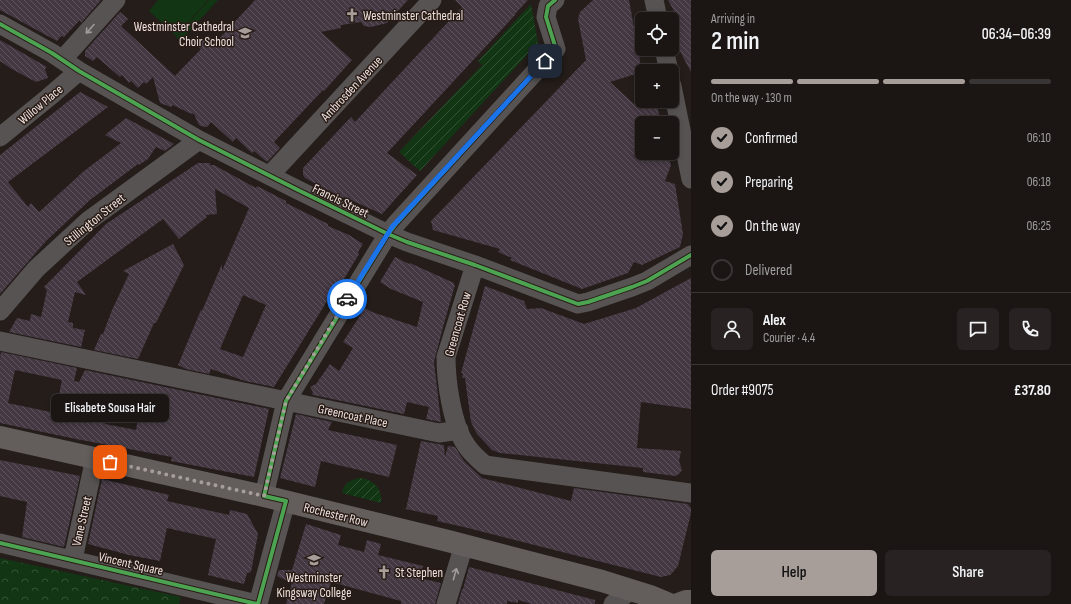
<!DOCTYPE html>
<html lang="en">
<head>
<meta charset="utf-8">
<style>
  :root { --surface:#1b1614; --page:#282322; --text:#f1f3f6; --muted:#a09fa0; --line:#393534; --accent:#a79d99 }
  body { margin:0; font-family:"Sofia Sans Condensed",sans-serif; background:var(--page); color:var(--text); height:100vh; display:flex; flex-direction:column; font-size:15px; white-space:nowrap }
  * { box-sizing:border-box; margin:0 }
  p { font-size:13px; color:var(--muted) }
  .icon { flex:none; width:22px; height:22px; fill:none; stroke:currentColor; stroke-width:2; stroke-linecap:round; stroke-linejoin:round }
  .map { position:relative; flex:1; overflow:hidden }
  .side { display:flex; flex-direction:column; background:var(--surface); width:380px }
  .side>* { flex:none }
  .fabs { position:absolute; left:635px; top:12px; display:grid; gap:8px }
  .fabs a { display:grid; place-items:center; width:44px; height:44px; border-radius:6px; background:var(--surface); box-shadow:0 2px 6px #0003,0 0 0 1px var(--line); font-size:20px }
  .pin { position:absolute; display:grid; place-items:center; width:34px; height:34px; color:#fff; margin:-17px; border-radius:8px; box-shadow:0 2px 6px #0006 }
  .courier { position:absolute; display:grid; place-items:center; width:40px; height:40px; margin:-20px; border:3px solid #1a73e8; border-radius:50%; background:#fff; color:#222; box-shadow:0 1px 5px #0007 }
  .bubble { position:absolute; height:28px; border-radius:6px; background:var(--surface); box-shadow:0 2px 6px #0003,0 0 0 1px var(--line); font-size:13px; font-weight:600; line-height:28px; text-align:center }
  .head em { font-style:normal; font-weight:600 }
  .head div { display:flex; flex-direction:column-reverse }
  .head { display:flex; align-items:center; justify-content:space-between; height:68px; padding:0 20px }
  h1 { font-size:26px; font-weight:600; line-height:30px }
  .bar { display:grid; grid-template-columns:repeat(4,1fr); gap:6px 4px; align-content:center; height:48px; padding:0 20px }
  .bar i { height:5px; border-radius:3px; background:var(--line) }
  .bar .current { background:var(--accent) }
  .bar p { grid-column:span 4 }
  .line { display:flex; align-items:center; gap:10px; padding:0 20px; border-top:1px solid var(--line) }
  .line div { flex:1 }
  .round { display:grid; place-items:center; flex:none; width:42px; height:42px; border-radius:6px; background:var(--page) }
  ol { padding:0 20px; list-style:none }
  li { display:flex; align-items:center; gap:12px; height:44px }
  li p { margin-inline-start:auto }
  li .icon { padding:4px; border-radius:50%; background:var(--accent); color:#111; stroke-width:4 }
  li:last-child { color:var(--muted) }
  li i { width:22px; height:22px; border:2px solid var(--line); border-radius:50% }
  .action { display:flex; gap:8px; margin-top:auto; padding:8px 20px }
  .action a { flex:1; height:46px; border-radius:6px; background:var(--accent); color:#111; font-size:16px; font-weight:600; line-height:46px; text-align:center }
  .action a+a { background:var(--page); color:var(--text) }
  main { display:flex; flex:1; min-height:0 }
  .map>svg:first-child { display:block }
</style>
</head>
<body>
<main>
<div class="map">
<svg width="691" height="604" viewBox="0 0 691 604">
  <defs>
    <pattern id="park-crowns" width="20" height="18" patternUnits="userSpaceOnUse"><rect width="20" height="18" fill="#123613"/><path d="M2 6a3 3 0 1 1 6 0M12 15a3 3 0 1 1 6 0" fill="none" stroke="#355335"/></pattern>
    <pattern id="garden-furrows" width="10" height="10" patternUnits="userSpaceOnUse"><rect width="10" height="10" fill="#123613"/><path d="M-1 1l2-2M0 10L10 0M9 11l2-2" fill="none" stroke="#355335"/></pattern>
    <pattern id="building-back-hatch" width="6" height="6" patternUnits="userSpaceOnUse"><rect width="6" height="6" fill="#443843"/><path d="M-1 5l2 2M0 0l6 6M5-1l2 2" fill="none" stroke="#5f545e"/></pattern>
  </defs>
  <rect width="100%" height="100%" fill="#241d1a"/>
  <path fill="url(#park-crowns)" d="M0,558l181,39 -2,7h-179z"/>
  <path fill="url(#garden-furrows)" d="M531,4l7,39 -118,128 -21,-19 83,-87 -4,-4z
    M360,478c13,1 23,11 21,25l-39,-10c2,-10 8,-13 18,-15z"/>
  <path fill="#123613" d="M158,0h50l-32,36 -27,-25z
    M209,0h9l-38,41 -4,-4z"/>
  <path fill="url(#building-back-hatch)" fill-rule="evenodd" d="M0,0h101l-20,23 -1,-3 -16,17 -3,-1 -4,5 -57,-31z
    M255,0h153l-21,23 -16,4 -7,-1 -3,-4 -20,3v3l-20,4 31,28 -28,31 -1,-1 -49,52 6,6 -13,14 -13,-11 -2,2 -16,-15 -3,4 -22,-20 -4,5 -7,-1 -2,-3 -4,-9 -5,-1 -16,-8 -2,2 -11,-4 -7,-26 -7,7 -2,-2 -6,6 -7,-7 -2,2 -7,-8 -2,2 -23,-20 -4,4 -8,-5v-5l35,-39 8,7 -7,7 54,50 26,-27 -4,-3 11,-11 6,6 1,-2 2,2z
    M455,0h73l-13,14h1l-129,139 30,22 -35,39 -38,-17 -1,1 -38,-20 -2,-3v-7l48,-51 4,5 107,-115z
    M593,0h36l13,72 -32,10 24,22 3,-3h19l5,22h-19v30h26l3,12 -6,16 10,3 8,50 -3,13 -38,18 -8,-3 -6,11 -46,16 -72,-29 2,-2 -14,-6 2,-3 -67,-19 -2,-9 155,-161 -8,-41 2,-7z
    M668,0h23v72l-17,-32 4,-2 -5,-10 3,-2 -6,-12 4,-3z
    M0,40l47,27 -2,2 3,9 -12,4 -26,-14 -10,-7z
    M80,92l28,15 -100,75 20,25 3,-4 8,9 45,-41 37,-28 -16,-8 21,-17 48,26 -9,7 -9,-4 -8,12 -9,6 -1,-1 -48,36 -44,41 -46,53v-139z
    M198,163h12v2h4l42,23 1,-2 29,15v2l42,21v2l21,9 14,9 -5,8 1,2 -18,30 -12,18 -2,-1 -53,86 -29,-6 -34,-12 -2,5 -23,-5 -8,-4 23,-55 1,1 20,-47v7l27,-63 -34,-19 2,25 -11,1 1,2 -28,22 -16,-20 -86,63 9,13 -11,-3 -7,30 5,1v5l12,2 -4,17 -72,-15 8,-14 13,3 1,-7 10,3 6,-27 -3,-3 62,-63zM243,295l23,10 -23,52 -23,-8z
    M173,244l11,21 -28,58h-2l-16,36 -44,-9 7,-16h2l9,-24 17,-36 -6,-3z
    M395,257l14,7 1,-1 44,20v2h1l-12,42 -9,35 7,60 -15,-3 3,-12 -22,-5 -3,12 -91,-19 -1,-1 1,-2 -3,-5 6,-3 14,-20 9,7 14,-23 -10,-6 22,-34 7,4 45,15 6,-25 -32,-13 -11,-7z
    M691,278v131l-50,-7 -4,46 44,3 -2,10 3,9 -2,3 -4,3 -33,-4v-4l-143,-15 -8,-3 -15,-16 -6,-12 -6,-44h-3l1,-5h-2l24,-87 39,15 3,8 14,-1 43,16 52,-16z
    M1,352l76,16 -3,13 5,1 6,-12 184,39 -15,68 -83,-16 1,-4 -96,-18 -76,-16v-65zM15,370l47,10 -7,33 -47,-10zM110,399l30,7 -4,24 -31,-6z
    M296,414l36,8 -4,8 69,15 -8,32 -68,-16 -6,26 -35,-9z
    M421,441l23,4 1,12 3,-11 7,1 9,14 18,17 89,23 3,-13 114,16 3,4v5l-13,53 -5,6 -3,3 -9,2 -197,-50 -27,-6 1,-5 -32,-7z
    M0,460l80,16 -16,71 -42,-10 5,-35 -27,-6z
    M102,479l67,16 -2,6 62,14 1,-5 17,4 11,20 -7,38 -4,1 -3,11 -36,-9 8,-36 -49,-11 -7,33 -31,-6 -41,-11z
    M306,524l35,11 -3,10 26,7 3,-12 14,4 -3,11 45,11 -3,12 21,5 -6,21h-34v-3l-70,-19 -7,22h-38l6,-21 -15,-7 2,-6h13z
    M469,567l126,33v4h-63l-14,-4v3l-11,-2v3h-49l4,-15h1z"/>
  <g fill="none" stroke-linecap="round" stroke-linejoin="round">
    <path stroke="#575353" stroke-width="19" d="M654,0l4,19
      M0,24l52,29 27,18 120,69 99,50 90,44 19,8 68,23 103,39 10,-2 44,-15 15,-6 44,-26
      M664,49l5,22
      M62,60l54,-60
      M672,86l19,93
      M0,137l49,-40 30,-26
      M270,175l162,-175
      M475,265l-29,92c0,24 6,68 20,88 5,8 12,14 19,20l206,28
      M0,311l36,-42 52,-48 111,-81
      M0,341l439,92 20,-3
      M264,496l22,-95 102,-167 7,-9 161,-176 -10,-32 2,-11 7,-6
      M0,543l257,61
      M71,560l4,-10 20,-92
      M258,604l28,-103
      M446,604l18,-59
      M613,604l18,-14"/>
    <path stroke="#635e5c" stroke-width="22" d="M0,437l264,59 184,45 154,40 48,15 19,8
      M678,604l8,-3h5"/>
    <g stroke="#291b15" stroke-width="6">
      <path id="cycleway" d="M0,24l52,29 27,18 120,69 99,50 90,44 19,8 68,23 103,39 10,-2 44,-15 15,-6 44,-26
        M0,543l257,61
        M258,604l28,-103 -22,-5 22,-95 102,-167 7,-9 161,-176 -10,-32 2,-11 7,-6"/>
    </g>
    <use href="#cycleway" stroke="#4ca352" stroke-width="4"/>
  </g>
  <defs><path id="oneway-shaft" d="M-6 0H5M1.5-3L5.5 0L1.5 3" fill="none" stroke-width="1.6" stroke-linecap="round" stroke-linejoin="round"/></defs>
  <g stroke="#a29a98">
    <use href="#oneway-shaft" transform="translate(90 29) rotate(132)"/>
    <use href="#oneway-shaft" transform="translate(455 574) rotate(-74)"/>
  </g>
  <g fill="none" stroke-linecap="round" stroke-linejoin="round">
    <path stroke="#a79d99" stroke-width="4" stroke-dasharray="0 7.2" d="M110,462l154,34 22,-95 61,-102"/>
    <path stroke="#1a73e8" stroke-width="5" d="M347,299l45,-72 153,-166"/>
  </g>
  <defs>
    <g id="church-bare" transform="scale(1.08)"><path d="M-1.2-6h2.4v3.5h3.3v2.4h-3.3V6h-2.4V-.1h-3.3v-2.4h3.3Z" fill="#a79d99" stroke="#291b15" stroke-width="2.5" paint-order="stroke"/></g>
    <g id="school-bare" transform="scale(1.08)"><path d="M0-5L7-2L0 1L-7-2ZM-4 1L0 2.5L4 1V4Q0 6-4 4Z" fill="#a79d99" stroke="#291b15" stroke-width="2.5" paint-order="stroke"/></g>
    <g id="university-bare" transform="scale(1.08)"><path d="M0-5L7-2L0 1L-7-2ZM-4 1L0 2.5L4 1V4Q0 6-4 4Z" fill="#a79d99" stroke="#291b15" stroke-width="2.5" paint-order="stroke"/></g>
  </defs>
  <g fill-rule="evenodd">
    <use href="#church-bare" x="352" y="15"/>
    <use href="#school-bare" x="245" y="33"/>
    <use href="#university-bare" x="314" y="560"/>
    <use href="#church-bare" x="384" y="572"/>
  </g>
  <g text-anchor="middle" stroke-width="3" stroke-linejoin="round" paint-order="stroke">
    <g font-size="13" fill="#ede2de" stroke="#291b15" text-anchor="start">
      <text x="363" y="20">Westminster Cathedral</text>
      <text x="234" y="31" text-anchor="end">Westminster Cathedral<tspan x="234" dy="15">Choir School</tspan></text>
      <text x="395" y="577">St Stephen</text>
      <text x="314" y="582" text-anchor="middle">Westminster<tspan x="314" dy="15">Kingsway College</tspan></text>
    </g>
    <g font-size="13" fill="#ede2de" stroke="#291b15">
      <text transform="translate(351 88) rotate(-47)" y="5">Ambrosden Avenue</text>
      <text transform="translate(40 104) rotate(-40)" y="5">Willow Place</text>
      <text transform="translate(341 200) rotate(26)" y="5">Francis Street</text>
      <text transform="translate(94 219) rotate(-39)" y="5">Stillington Street</text>
      <text transform="translate(457 324) rotate(-74)" y="5">Greencoat Row</text>
      <text transform="translate(353 415) rotate(12)" y="5">Greencoat Place</text>
      <text transform="translate(336 514) rotate(14)" y="5">Rochester Row</text>
      <text transform="translate(81 521) rotate(-77)" y="5">Vane Street</text>
      <text transform="translate(131 563) rotate(13)" y="5">Vincent Square</text>
    </g>
  </g>
</svg>
<div class="fabs">
<a><svg class="icon" aria-label="locate" viewBox="0 0 24 24"><circle cx="12" cy="12" r="6"/><path d="M12 2v4M12 18v4M2 12h4M18 12h4"/></svg></a>
<a>+</a>
<a>−</a>
</div>
<div class="pin" style="left:110px;top:462px;background:#ea580c"><svg class="icon" aria-label="bag" viewBox="0 0 24 24"><path d="M5 8h14l-1 12H6zM9 8a3 3 0 0 1 6 0"/></svg></div>
<div class="pin" style="left:545px;top:61px;background:#1f2937"><svg class="icon" aria-label="home" viewBox="0 0 24 24"><path d="M3 11l9-7 9 7M6 9v11h12V9"/></svg></div>
<div class="courier" style="left:347px;top:299px"><svg class="icon" aria-label="car" viewBox="0 0 24 24"><path d="M5 17H2v-5l4-1 3-4h7l3 4 3 1v5h-3M9 17h6M6 11h13"/><circle cx="7" cy="17" r="2"/><circle cx="17" cy="17" r="2"/></svg></div>
<div class="bubble" style="left:51px;top:394px;width:118px">Elisabete Sousa Hair</div>
</div>
<section class="side">
<div class="head"><div><h1>2 min</h1><p>Arriving in</p></div><em>06:34–06:39</em></div>
<div class="bar"><i class="current"></i><i class="current"></i><i class="current"></i><i></i><p>On the way · 130 m</p></div>
<ol>
<li><svg class="icon" aria-label="check" viewBox="0 0 24 24"><path d="M5 12l5 5 9-10"/></svg>Confirmed<p>06:10</p></li>
<li><svg class="icon" aria-label="check" viewBox="0 0 24 24"><path d="M5 12l5 5 9-10"/></svg>Preparing<p>06:18</p></li>
<li><svg class="icon" aria-label="check" viewBox="0 0 24 24"><path d="M5 12l5 5 9-10"/></svg>On the way<p>06:25</p></li>
<li><i></i>Delivered</li>
</ol>
<div class="line" style="height:72px"><a class="round"><svg class="icon" aria-label="person" viewBox="0 0 24 24"><circle cx="12" cy="8" r="4"/><path d="M4 21q1-7 8-7t8 7"/></svg></a><div><b>Alex</b><p>Courier · 4.4</p></div><a class="round"><svg class="icon" aria-label="chat" viewBox="0 0 24 24"><path d="M4 5h16v11H9l-5 4z"/></svg></a><a class="round"><svg class="icon" aria-label="phone" viewBox="0 0 24 24"><path d="M5 4h4l2 5-3 2q2 4 5 5l2-3 5 2v4C11 20 4 13 5 4z"/></svg></a></div>
<div class="line" style="height:52px"><div>Order #9075</div><b>£37.80</b></div>
<div class="action"><a>Help</a><a>Share</a></div>
</section>
</main>
</body>
</html>
